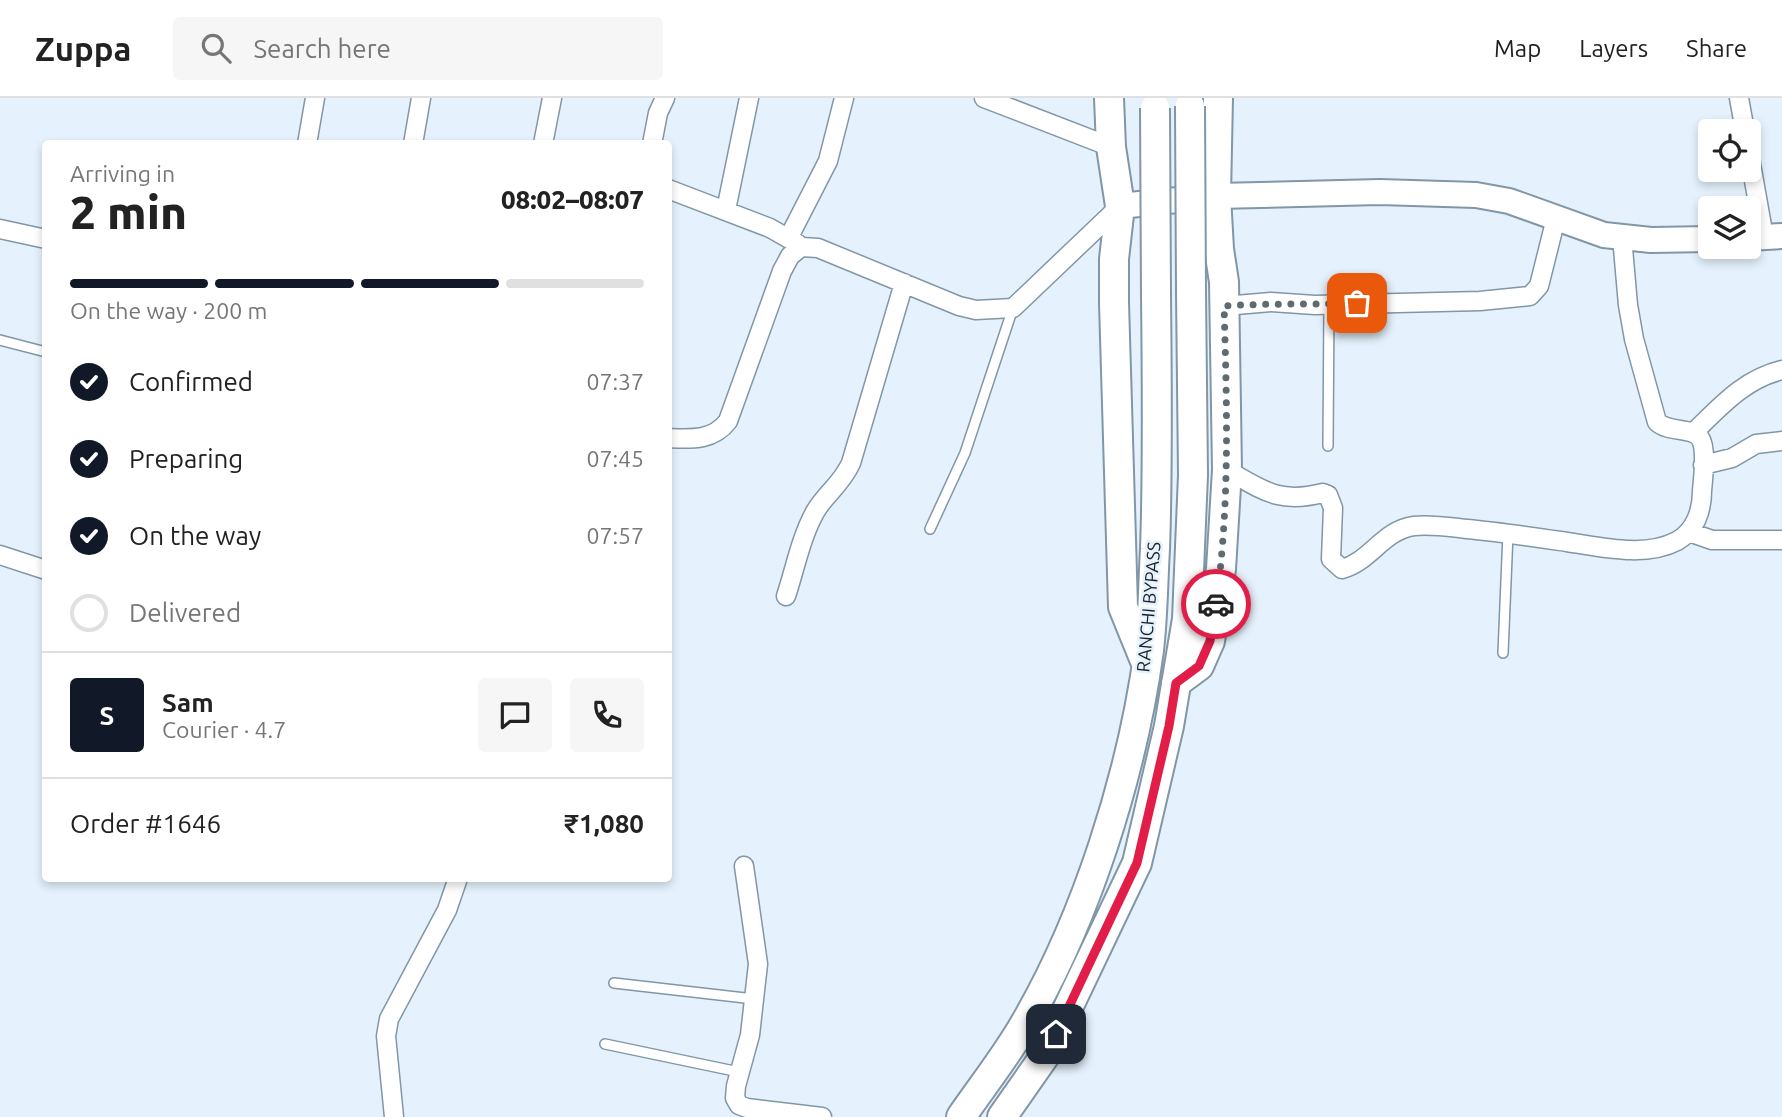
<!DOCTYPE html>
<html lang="en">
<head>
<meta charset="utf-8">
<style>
  :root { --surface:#fff; --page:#f6f6f6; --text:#222; --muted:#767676; --line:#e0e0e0; --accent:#111827 }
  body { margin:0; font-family:Ubuntu,sans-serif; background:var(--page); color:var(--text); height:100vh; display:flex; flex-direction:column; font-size:26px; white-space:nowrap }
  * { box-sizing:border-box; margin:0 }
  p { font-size:23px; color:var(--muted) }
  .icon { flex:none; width:38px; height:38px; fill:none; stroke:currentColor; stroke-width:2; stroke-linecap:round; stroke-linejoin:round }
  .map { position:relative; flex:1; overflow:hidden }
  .details { position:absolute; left:42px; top:42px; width:630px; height:742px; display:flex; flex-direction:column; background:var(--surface); border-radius:7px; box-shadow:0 4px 10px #0003 }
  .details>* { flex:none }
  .controls { position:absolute; left:1698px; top:21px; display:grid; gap:14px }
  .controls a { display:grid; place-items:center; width:63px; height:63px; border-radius:7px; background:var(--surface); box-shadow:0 4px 10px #0003; font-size:35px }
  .pin { position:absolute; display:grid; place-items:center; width:60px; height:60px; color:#fff; margin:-30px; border-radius:14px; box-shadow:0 4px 10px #0006 }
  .courier { position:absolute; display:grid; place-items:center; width:70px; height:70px; margin:-35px; border:5px solid #e11d48; border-radius:50%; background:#fff; color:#222; box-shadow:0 2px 9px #0007 }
  .headline em { font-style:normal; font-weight:800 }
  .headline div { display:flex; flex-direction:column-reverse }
  .headline { display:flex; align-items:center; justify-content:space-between; height:119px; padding:0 28px }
  h1 { font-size:46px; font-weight:800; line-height:52px }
  .bar { display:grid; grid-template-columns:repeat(4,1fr); gap:10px 7px; align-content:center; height:84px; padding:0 28px }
  .bar i { height:9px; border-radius:5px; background:var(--line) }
  .bar .current { background:var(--accent) }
  .bar p { grid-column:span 4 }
  .line { display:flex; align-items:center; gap:18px; padding:0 28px; border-top:2px solid var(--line) }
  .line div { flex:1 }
  .round { display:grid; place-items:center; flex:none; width:74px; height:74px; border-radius:7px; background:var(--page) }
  ol { padding:0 28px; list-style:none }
  li { display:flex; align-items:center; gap:21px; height:77px }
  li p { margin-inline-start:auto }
  li .icon { padding:7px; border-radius:50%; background:var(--accent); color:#fff; stroke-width:4 }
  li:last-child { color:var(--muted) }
  li i { width:38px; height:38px; border:4px solid var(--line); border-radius:50% }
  header { display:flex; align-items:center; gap:42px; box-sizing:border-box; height:98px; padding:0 35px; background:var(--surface); border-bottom:2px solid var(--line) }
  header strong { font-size:33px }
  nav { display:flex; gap:38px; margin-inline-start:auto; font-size:24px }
  .search { width:490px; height:63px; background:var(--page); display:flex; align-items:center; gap:18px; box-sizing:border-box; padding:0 24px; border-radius:7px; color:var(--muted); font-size:26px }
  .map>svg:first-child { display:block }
</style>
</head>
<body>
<header>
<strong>Zuppa</strong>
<div class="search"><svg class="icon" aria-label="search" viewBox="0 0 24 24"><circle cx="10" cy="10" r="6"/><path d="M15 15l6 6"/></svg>Search here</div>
<nav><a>Map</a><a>Layers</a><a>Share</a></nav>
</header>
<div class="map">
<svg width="1782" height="1019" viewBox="0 0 1782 1019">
  <rect width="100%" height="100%" fill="#e5f2fd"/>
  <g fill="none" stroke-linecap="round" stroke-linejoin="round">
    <g stroke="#8196a6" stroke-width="12">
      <path id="lane" d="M0,242l46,12
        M1328,348l1,-142
        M930,431l35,-76 48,-145
        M1503,555l5,-120
        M614,885l140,16
        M605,946l134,28"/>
    </g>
    <g stroke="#8196a6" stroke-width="21">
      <path id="street" d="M984,0l127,49
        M1739,0l6,33
        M307,46l8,-46
        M413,46l8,-46
        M543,46l9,-46
        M652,46l6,-31 7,-15
        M1748,49l16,90
        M668,91l102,39 28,16
        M726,112l23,-112
        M0,131l46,10
        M789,139l39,-76 16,-63
        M1224,208l47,-4 44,3 165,-4 50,-5 9,-10 17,-68
        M1693,335c27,-26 51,-54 89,-63
        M668,340c23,1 45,3 60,-17l54,-150 8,-15 11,-9 17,1 141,58 17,4 37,-2 107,-102
        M1703,367l29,-7 24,-14 26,-3
        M1227,372c37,21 52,34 96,23l5,2 5,13 -2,51 11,10c28,-7 41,-39 72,-43 17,-2 35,1 53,3 33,3 66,8 100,13 34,5 78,16 110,-1 18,-10 25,-30 25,-50 1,-12 5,-43 -2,-53 -8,-11 -31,-5 -43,-16l-23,-83 -6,-34 -6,-68
        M1689,434l23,8h70
        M0,457l46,15
        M786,498c9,-27 15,-59 29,-84 11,-19 26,-27 36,-49l53,-180
        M744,768l14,98 -8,71 -14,51 -1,12 4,7 8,3 75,9
        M394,1019l-8,-81 3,-17 58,-109 11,-32"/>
    </g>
    <g stroke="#8196a6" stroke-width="28">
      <path id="secondary" d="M1120,108l96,-10 164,-4 96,3 33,6 95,34 47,5 59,-1
        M1748,140l34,-2"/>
    </g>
    <g stroke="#8196a6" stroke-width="32">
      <path id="primary" d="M1109,0l2,49 9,59 -6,53v44l9,304 22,54
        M1176,585l23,-17 11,-25 11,-72 6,-99 -3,-188 -5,-33 -3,-53 2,-98
        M961,1019c20,-29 42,-57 60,-87 65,-109 111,-255 128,-380 4,-33 4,-67 6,-101 3,-85 2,-169 1,-254
        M1002,1019l44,-63 91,-191 32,-137 18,-107 6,-144 -2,-183"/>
    </g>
    <use href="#lane" stroke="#fff" stroke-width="9"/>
    <use href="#street" stroke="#fff" stroke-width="18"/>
    <use href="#secondary" stroke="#fff" stroke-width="24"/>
    <use href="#primary" stroke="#fff" stroke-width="28"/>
    <g stroke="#8196a6" stroke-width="32" stroke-linecap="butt">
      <path id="primary-bridge" d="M1190,8l1,186
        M1155,10l1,187"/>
    </g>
    <use href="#primary-bridge" stroke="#fff" stroke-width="28"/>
  </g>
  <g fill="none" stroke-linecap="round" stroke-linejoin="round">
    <path stroke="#606a71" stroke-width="7" stroke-dasharray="0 12.6" d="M1216,506c14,-99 11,-199 8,-298 44,-3 88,-1 133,-3"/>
    <path stroke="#e11d48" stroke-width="9" d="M1056,936l81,-171 32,-137 7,-43 23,-17 11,-25 6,-37"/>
  </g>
  <g text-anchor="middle" stroke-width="5" stroke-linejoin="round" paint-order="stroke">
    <g font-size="18" fill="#182026" stroke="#e5f2fd">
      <text transform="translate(1149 509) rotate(-85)" y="6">RANCHI BYPASS</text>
    </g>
  </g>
</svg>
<div class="controls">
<a><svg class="icon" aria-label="locate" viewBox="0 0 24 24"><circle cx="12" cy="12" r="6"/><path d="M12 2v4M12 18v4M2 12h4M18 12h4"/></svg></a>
<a><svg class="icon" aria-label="layers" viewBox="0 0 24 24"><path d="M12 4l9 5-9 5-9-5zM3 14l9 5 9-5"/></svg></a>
</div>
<div class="pin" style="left:1357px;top:205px;background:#ea580c"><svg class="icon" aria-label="bag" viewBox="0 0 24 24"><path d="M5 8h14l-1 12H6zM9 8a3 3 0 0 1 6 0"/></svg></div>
<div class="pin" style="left:1056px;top:936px;background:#1f2937"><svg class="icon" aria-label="home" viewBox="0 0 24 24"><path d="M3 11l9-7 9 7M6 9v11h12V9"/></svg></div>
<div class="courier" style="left:1216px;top:506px"><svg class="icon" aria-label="car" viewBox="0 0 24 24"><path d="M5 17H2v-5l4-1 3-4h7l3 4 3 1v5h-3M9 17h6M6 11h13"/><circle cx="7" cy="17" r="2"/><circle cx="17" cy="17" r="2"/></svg></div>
<section class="details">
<div class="headline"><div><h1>2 min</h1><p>Arriving in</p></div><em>08:02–08:07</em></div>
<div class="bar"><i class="current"></i><i class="current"></i><i class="current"></i><i></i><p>On the way · 200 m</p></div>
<ol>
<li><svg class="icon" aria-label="check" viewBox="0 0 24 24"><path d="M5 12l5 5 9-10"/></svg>Confirmed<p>07:37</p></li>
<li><svg class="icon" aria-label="check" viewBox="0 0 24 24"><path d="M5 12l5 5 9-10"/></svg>Preparing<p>07:45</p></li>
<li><svg class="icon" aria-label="check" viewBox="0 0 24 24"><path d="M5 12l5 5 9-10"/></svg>On the way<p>07:57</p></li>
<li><i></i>Delivered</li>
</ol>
<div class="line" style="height:126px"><b class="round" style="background:var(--accent);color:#fff">S</b><div><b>Sam</b><p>Courier · 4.7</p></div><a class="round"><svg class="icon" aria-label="chat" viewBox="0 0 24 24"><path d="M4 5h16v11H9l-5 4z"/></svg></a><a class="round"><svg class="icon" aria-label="phone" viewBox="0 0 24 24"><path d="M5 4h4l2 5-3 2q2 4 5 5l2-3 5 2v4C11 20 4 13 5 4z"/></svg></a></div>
<div class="line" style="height:91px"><div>Order #1646</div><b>₹1,080</b></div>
</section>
</div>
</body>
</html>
